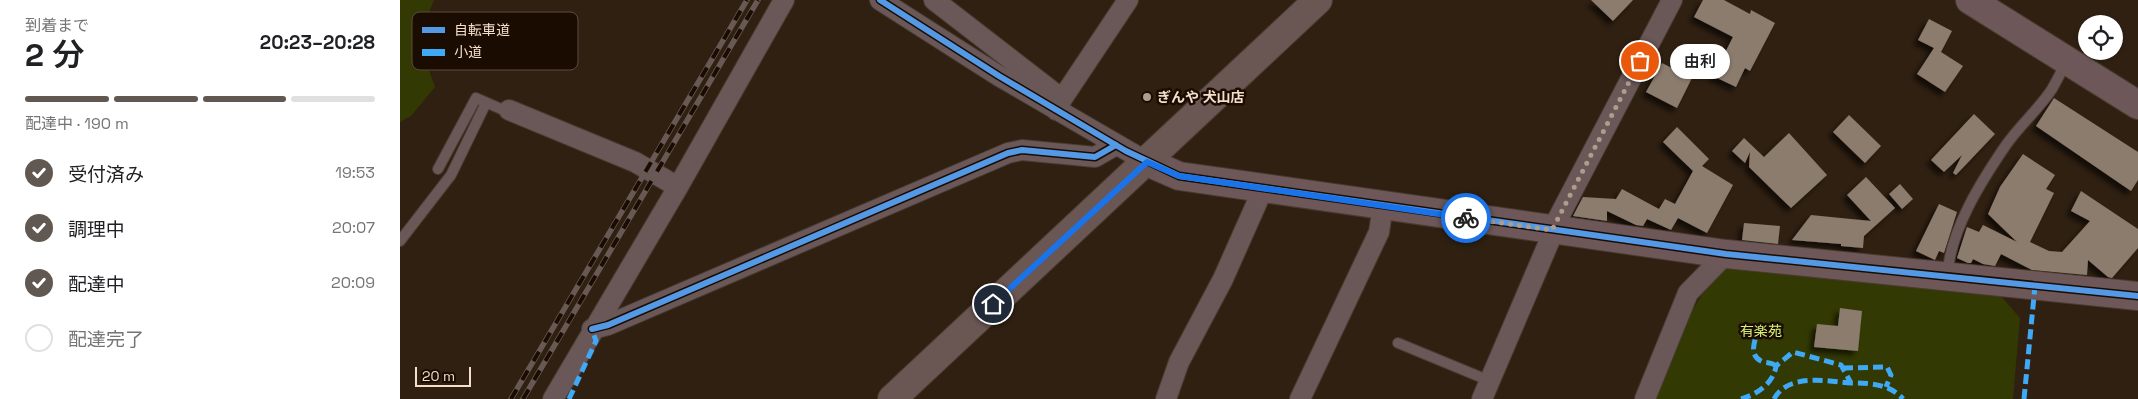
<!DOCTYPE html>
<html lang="ja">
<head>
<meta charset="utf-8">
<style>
  :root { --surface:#fff; --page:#f6f6f6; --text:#202124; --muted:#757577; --line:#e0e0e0; --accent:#615852 }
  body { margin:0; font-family:"Space Grotesk","Noto Sans JP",sans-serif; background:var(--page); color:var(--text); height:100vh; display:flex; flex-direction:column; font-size:19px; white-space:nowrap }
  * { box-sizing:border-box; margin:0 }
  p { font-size:16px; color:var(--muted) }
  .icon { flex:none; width:28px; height:28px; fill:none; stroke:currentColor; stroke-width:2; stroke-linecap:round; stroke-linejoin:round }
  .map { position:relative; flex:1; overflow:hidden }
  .sheet { display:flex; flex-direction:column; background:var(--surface); width:400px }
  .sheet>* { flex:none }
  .controls { position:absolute; left:1678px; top:15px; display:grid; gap:10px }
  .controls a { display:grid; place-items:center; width:45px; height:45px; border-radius:50%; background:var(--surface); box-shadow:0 1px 4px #0004; font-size:25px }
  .scale { position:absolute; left:15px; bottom:12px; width:56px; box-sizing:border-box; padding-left:5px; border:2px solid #f5decc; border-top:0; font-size:14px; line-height:18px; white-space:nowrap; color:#f5decc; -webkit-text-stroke:4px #1b0c02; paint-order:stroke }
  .pin { position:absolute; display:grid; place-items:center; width:42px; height:42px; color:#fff; margin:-21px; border:2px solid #fff; border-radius:50%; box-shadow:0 1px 5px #0007 }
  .courier { position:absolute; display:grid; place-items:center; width:50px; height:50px; margin:-25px; border:4px solid #1a73e8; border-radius:50%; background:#fff; color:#222; box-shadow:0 1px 6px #0007 }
  .bubble { position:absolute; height:35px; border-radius:18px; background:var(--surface); box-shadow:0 1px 4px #0004; font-size:16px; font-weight:600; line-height:35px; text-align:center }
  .head em { font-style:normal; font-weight:600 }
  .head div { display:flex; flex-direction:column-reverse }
  .head { display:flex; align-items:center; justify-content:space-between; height:85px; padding:0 25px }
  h1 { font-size:32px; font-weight:600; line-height:38px }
  .bar { display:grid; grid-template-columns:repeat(4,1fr); gap:8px 5px; align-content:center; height:60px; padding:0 25px }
  .bar i { height:6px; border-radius:4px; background:var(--line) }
  .bar .selected { background:var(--accent) }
  .bar p { grid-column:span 4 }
  ol { padding:0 25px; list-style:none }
  li { display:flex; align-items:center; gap:15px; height:55px }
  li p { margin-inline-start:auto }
  li .icon { padding:5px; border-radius:50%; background:var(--accent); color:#fff; stroke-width:4 }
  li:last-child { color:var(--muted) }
  li i { width:28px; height:28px; border:2px solid var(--line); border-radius:50% }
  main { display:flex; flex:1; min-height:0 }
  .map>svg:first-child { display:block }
</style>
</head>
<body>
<main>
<section class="sheet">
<div class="head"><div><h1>2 分</h1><p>到着まで</p></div><em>20:23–20:28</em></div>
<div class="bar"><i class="selected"></i><i class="selected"></i><i class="selected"></i><i></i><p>配達中 · 190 m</p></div>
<ol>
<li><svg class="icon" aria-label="check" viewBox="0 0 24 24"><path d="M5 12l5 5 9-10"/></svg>受付済み<p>19:53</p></li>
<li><svg class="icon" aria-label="check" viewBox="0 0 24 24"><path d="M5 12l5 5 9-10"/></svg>調理中<p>20:07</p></li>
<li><svg class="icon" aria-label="check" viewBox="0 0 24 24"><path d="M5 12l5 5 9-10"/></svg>配達中<p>20:09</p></li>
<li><i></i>配達完了</li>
</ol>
</section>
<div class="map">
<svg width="1738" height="399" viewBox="0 0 1738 399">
  <defs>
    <filter id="shadow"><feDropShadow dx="-4.5" dy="4.5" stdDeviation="2.5" flood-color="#0009"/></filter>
  </defs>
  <rect width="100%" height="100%" fill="#2f2012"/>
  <path fill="#323903" d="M0,0h34l-16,39 17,48 -24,29 -11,6z
    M1333,261l261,27 26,30 -7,81h-359l38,-88 19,-31z"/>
  <path fill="#8b7b6e" filter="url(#shadow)" d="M1191,0h42l-20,21z
    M1303,0h21l26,14 1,-4 24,13 -25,48 -5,-3 -9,19 -23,-11 20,-39 -39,-20z
    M1529,19l23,12 -11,21 22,14 -18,26 -28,-18 17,-26 -16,-8z
    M1262,63l30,15 -15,30 -31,-16z
    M1654,98l84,54v28l-7,11 -95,-65z
    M1574,114l21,20 -39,41 -3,-2 9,-18 -18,17 -13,-12z
    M1449,115l32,31 -16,17 -32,-31z
    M1277,127l32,32 -7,7 31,19 -26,48 -29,-15 -7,12 -24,-11 -4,7 -7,-1 -29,-14v10l-34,-5 10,-19 33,2 6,-10 37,20 6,-10 10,5 18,-33 -30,-29z
    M1389,133l38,42 -36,33 -42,-41 1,-15 -5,11 -13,-12 12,-13 20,19z
    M1623,154l32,21 -9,14 8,4 -24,49 19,9 13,1 28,-31 -19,-10 10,-20 57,38v19l-26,30 -4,-1 -20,-17 -1,15 -55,-5 -31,-16 -6,12 -12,-2 -10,-5 -2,4h-3l-11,-5 10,-31 12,5 4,-7 34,17 -29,-28 12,-27z
    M1466,177l29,31 -31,28 -1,12 -22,-2v-2l-49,-4 19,-25 60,6 -24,-26z
    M1500,184l13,15 -11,10 -13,-15z
    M1539,204l18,8 -13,41 -5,-2 -4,9 -19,-9z
    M1344,223l36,3 -2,18 -36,-4z
    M1440,308l22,3 -4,40 -44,-4 3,-23 21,2z"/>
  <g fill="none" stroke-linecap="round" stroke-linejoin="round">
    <g stroke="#483b2f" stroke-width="12">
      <path id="lane" d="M38,169l38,-71 32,14
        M0,241l51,-66 35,-72
        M1547,276c4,-47 33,-93 59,-131 14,-20 33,-36 46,-56 5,-9 10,-18 14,-27
        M998,343l92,38"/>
    </g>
    <g stroke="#483b2f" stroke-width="22">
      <path id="street" d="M480,0l119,76 148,86
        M534,0l128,99 -6,11
        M662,99l66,-99
        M109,110l126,52 43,25
        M192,329l16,-4 400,-172 14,-3 73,7 21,-12
        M153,399l125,-212 106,-187
        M766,399l13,-37 44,-83 40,-90
        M900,399l79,-167 4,-26
        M1082,399l67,-157 3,-12 120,-230
        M1245,399l43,-106 38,-39"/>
    </g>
    <g stroke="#483b2f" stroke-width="30">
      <path id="secondary" d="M1570,0l168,105
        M747,162l32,14 547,78 412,42"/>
    </g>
    <g stroke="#483b2f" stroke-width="30">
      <path id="primary" d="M492,399l426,-399"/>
    </g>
    <use href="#lane" stroke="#6a5758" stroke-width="10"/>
    <use href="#street" stroke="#6a5758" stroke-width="20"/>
    <use href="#secondary" stroke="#6e5758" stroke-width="28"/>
    <use href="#primary" stroke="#6a5653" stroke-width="28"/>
    <g stroke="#695954" stroke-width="5.5">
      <path id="rail" d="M111,399l236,-399
        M123,399l235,-399"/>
    </g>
    <use href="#rail" stroke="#1b0c02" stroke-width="4" stroke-dasharray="11" stroke-linecap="butt"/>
    <path stroke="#3fa9f5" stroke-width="5" stroke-dasharray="10 5" stroke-linecap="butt" d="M1359,325c-1,11 -13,28 2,36 6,3 10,0 15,5
      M1443,368l44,-1 4,8 -5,12
      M169,399l27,-58 -4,-12
      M1341,399c15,-4 33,-16 35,-33l17,-14 48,13 10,18c19,0 39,1 52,16
      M1374,399c14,-26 53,-18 77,-16
      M1624,399l11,-113"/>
    <g stroke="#1b0c02" stroke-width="9">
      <path id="cycleway" d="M480,0l119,76 127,75 53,25 547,78 412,42
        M192,329l16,-4 400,-172 14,-3 73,7 21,-12"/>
    </g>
    <use href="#cycleway" stroke="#5399e6" stroke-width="6"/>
  </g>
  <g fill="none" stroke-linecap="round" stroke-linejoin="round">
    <path stroke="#b09c8b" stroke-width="5" stroke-dasharray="0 9" d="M1066,218l86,12 88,-169"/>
    <path stroke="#1a73e8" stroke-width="6" d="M593,304l154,-142 32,14 287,42"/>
  </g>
  <circle fill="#b09c8b" stroke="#1b0c02" stroke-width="2" cx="747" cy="97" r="5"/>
  <g text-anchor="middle" stroke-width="5" stroke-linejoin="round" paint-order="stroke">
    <g font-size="14" font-weight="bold" fill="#f5decc" stroke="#1b0c02" text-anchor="start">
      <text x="757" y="102">ぎんや 犬山店</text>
    </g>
    <g font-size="14" fill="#d6f378" stroke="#1b0c02">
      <text x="1361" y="336">有楽苑</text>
    </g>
  </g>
  <rect x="12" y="12" width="166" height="58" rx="8" fill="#1b0c02" stroke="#5c4b3f" stroke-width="1"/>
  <rect x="22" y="27" width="23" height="6" fill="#5399e6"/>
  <rect x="22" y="49" width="23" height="7" fill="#3fa9f5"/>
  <g font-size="14" fill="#f5decc">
    <text x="54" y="35">自転車道</text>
    <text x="54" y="57">小道</text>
  </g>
</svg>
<div class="controls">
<a><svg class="icon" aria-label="locate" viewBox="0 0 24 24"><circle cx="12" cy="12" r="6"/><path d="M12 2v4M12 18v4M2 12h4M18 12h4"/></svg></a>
</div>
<div class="scale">20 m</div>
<div class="pin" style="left:1240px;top:61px;background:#ea580c"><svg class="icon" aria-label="bag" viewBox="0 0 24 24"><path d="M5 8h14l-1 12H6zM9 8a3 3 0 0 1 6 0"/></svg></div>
<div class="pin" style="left:593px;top:304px;background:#1f2937"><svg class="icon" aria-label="home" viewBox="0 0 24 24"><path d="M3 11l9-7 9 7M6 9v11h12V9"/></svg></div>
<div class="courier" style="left:1066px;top:218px"><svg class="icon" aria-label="bike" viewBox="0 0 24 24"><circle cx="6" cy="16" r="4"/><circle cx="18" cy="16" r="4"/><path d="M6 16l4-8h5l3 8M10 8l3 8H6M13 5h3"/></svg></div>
<div class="bubble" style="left:1270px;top:44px;width:60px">由利</div>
</div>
</main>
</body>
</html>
